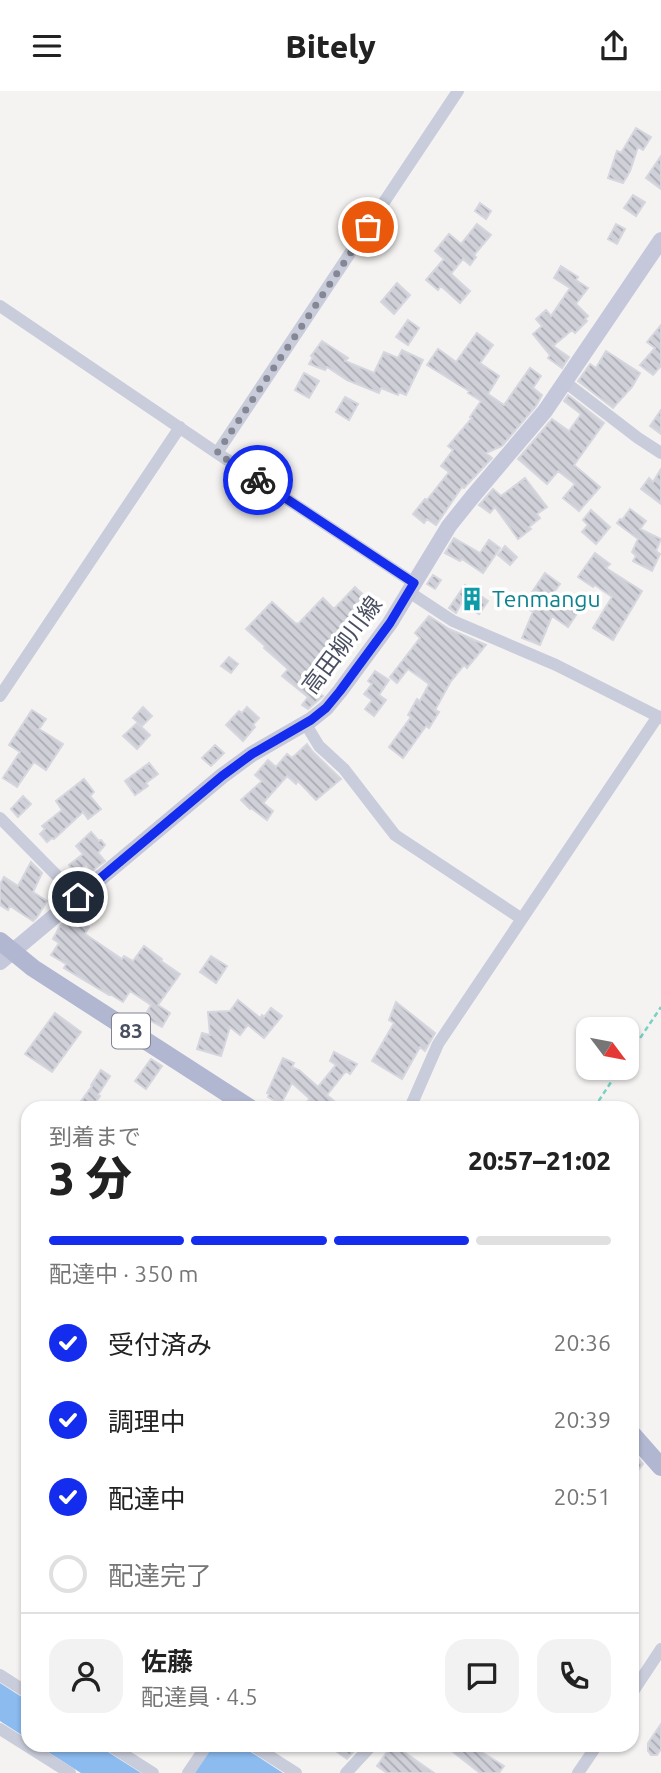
<!DOCTYPE html>
<html lang="ja">
<head>
<meta charset="utf-8">
<style>
  :root { --surface:#fff; --page:#f2f2f2; --text:#222; --muted:#767676; --line:#e0e0e0; --accent:#132ced }
  body { margin:0; font-family:Ubuntu,"Noto Sans JP",sans-serif; background:var(--page); color:var(--text); height:100vh; display:flex; flex-direction:column; font-size:26px; white-space:nowrap }
  * { box-sizing:border-box; margin:0 }
  p { font-size:23px; color:var(--muted) }
  .icon { flex:none; width:38px; height:38px; fill:none; stroke:currentColor; stroke-width:2; stroke-linecap:round; stroke-linejoin:round }
  .map { position:relative; flex:1; overflow:hidden }
  .sheet { position:absolute; left:21px; top:1010px; width:618px; height:651px; display:flex; flex-direction:column; background:var(--surface); border-radius:21px; box-shadow:0 2px 5px #0004 }
  .sheet>* { flex:none }
  .needle { width:46px; rotate:122deg }
  .fabs { position:absolute; left:576px; top:926px; display:grid; gap:14px }
  .fabs a { display:grid; place-items:center; width:63px; height:63px; border-radius:14px; background:var(--surface); box-shadow:0 2px 5px #0004; font-size:35px }
  .pin { position:absolute; display:grid; place-items:center; width:60px; height:60px; color:#fff; margin:-30px; border:4px solid #fff; border-radius:50%; box-shadow:0 2px 7px #0007 }
  .courier { position:absolute; display:grid; place-items:center; width:70px; height:70px; margin:-35px; border:5px solid #132ced; border-radius:50%; background:#fff; color:#222; box-shadow:0 2px 9px #0007 }
  .headline em { font-style:normal; font-weight:800 }
  .headline div { display:flex; flex-direction:column-reverse }
  .headline { display:flex; align-items:center; justify-content:space-between; height:119px; padding:0 28px }
  h1 { font-size:46px; font-weight:800; line-height:52px }
  .bar { display:grid; grid-template-columns:repeat(4,1fr); gap:10px 7px; align-content:center; height:84px; padding:0 28px }
  .bar i { height:9px; border-radius:5px; background:var(--line) }
  .bar .active { background:var(--accent) }
  .bar p { grid-column:span 4 }
  .line { display:flex; align-items:center; gap:18px; padding:0 28px; border-top:2px solid var(--line) }
  .line div { flex:1 }
  .round { display:grid; place-items:center; flex:none; width:74px; height:74px; border-radius:21px; background:var(--page) }
  ol { padding:0 28px; list-style:none }
  li { display:flex; align-items:center; gap:21px; height:77px }
  li p { margin-inline-start:auto }
  li .icon { padding:7px; border-radius:50%; background:var(--accent); color:#fff; stroke-width:4 }
  li:last-child { color:var(--muted) }
  li i { width:38px; height:38px; border:4px solid var(--line); border-radius:50% }
  header { display:flex; justify-content:space-between; align-items:center; height:91px; padding:0 28px; background:var(--surface); font-size:32px; font-weight:800 }
  .map>svg:first-child { display:block }
</style>
</head>
<body>
<header><svg class="icon" aria-label="menu" viewBox="0 0 24 24"><path d="M4 6h16M4 12h16M4 18h16"/></svg>Bitely<svg class="icon" aria-label="share" viewBox="0 0 24 24"><path d="M12 15V3M7 8l5-5 5 5M5 13v7h14v-7"/></svg></header>
<div class="map">
<svg width="661" height="1682" viewBox="0 0 661 1682">
  <defs>
    <pattern id="building-back-hatch" width="6" height="6" patternUnits="userSpaceOnUse" patternTransform="scale(1.75)"><rect width="6" height="6" fill="#cfd0d8"/><path d="M-1 5l2 2M0 0l6 6M5-1l2 2" fill="none" stroke="#aaabb3"/></pattern>
  </defs>
  <rect width="100%" height="100%" fill="#f5f3f2"/>
  <path fill="#8cbbf0" d="M0,1592l28,18v38l-28,-18z
    M37,1654h60l44,28h-60z
    M212,1654h28l43,28h-88z"/>
  <path fill="url(#building-back-hatch)" stroke="#d6d6de" stroke-width="2" d="M636,37l15,9 -8,13 -5,-3 -8,24 -7,12 -15,-5 9,-27 4,2z
    M661,65v33l-15,-11z
    M633,104l12,7 -9,14 -12,-8z
    M480,112l11,8 -5,8 -11,-8z
    M477,133l14,11 -17,20 2,2 -6,8 -7,-6 -12,15 19,17 -10,12 -19,-17 -3,4 -12,-10 18,-21 -9,-8 14,-17 12,10z
    M616,133l9,5 -8,15 -9,-5z
    M561,175l17,11 -2,3 12,8 -12,16 12,12 -3,3 2,2 -12,12 -3,-3 -19,16 16,11 -7,11 -14,-10 2,-3 -17,-21 9,-8 -6,-7 10,-9 5,6 19,-28 -16,-10z
    M397,192l13,12 -16,19 -13,-12z
    M408,229l11,8 -11,17 -12,-8z
    M661,234v41l-8,9 -13,-10 15,-17 -8,-6z
    M477,242l16,12 -13,18 19,13 -11,18 16,11 26,-37 11,8 -8,12 9,7 -6,11 -34,40 -16,7 6,5 -28,30 -2,-1 -26,38 -9,-6 -3,4 -11,-9 12,-15 2,1 22,-28 -8,-6 12,-16 -5,-4 24,-28 -2,-1 11,-16 -13,-8 1,-2 -42,-26 11,-16 18,13z
    M322,250l26,17 -3,3 29,12 10,-21 14,6 4,-8 21,10 -17,35 -7,-3 -1,3 -17,-7 -2,5 -32,-13 -20,-13 -2,3 -16,-6 4,-7 -2,-1z
    M606,260l34,22 -8,14 -19,21 -35,-27 12,-17 6,4z
    M304,282l15,8 -10,17 -14,-8z
    M568,304l36,28 -30,42 26,22 -21,24 -16,-13 12,-14 -17,-13 -11,13 -29,-25 34,-40 17,12 12,-17 -17,-13z
    M345,306l13,7 -9,16 -13,-8z
    M661,319v24l-11,-8z
    M661,378v35l-20,-15 8,-11 4,4z
    M525,387l22,29 -10,7 3,4 -11,9 2,2 -13,10 -23,-32 -5,6 -11,-8 14,-16 8,7z
    M630,418l16,12 -6,8 21,10 -5,12 4,3 -8,17 -19,-10 3,-5 -4,-4 6,-13 -21,-16 3,-4 2,1z
    M591,419l19,17 -14,17 -14,-12 6,-7 -5,-5z
    M454,447l26,15 9,-13 11,8 -17,25 -21,-14 -2,2 -15,-8z
    M505,455l12,11 -7,8 -12,-10z
    M595,462l15,11 -4,4 36,23 -29,49 -20,-12 19,-31 -17,-12 -2,2 -15,-10z
    M545,482l15,11 -8,11 26,17 -10,15 -16,-11 -12,29 -18,-7 11,-26 -13,-8 6,-11 4,2z
    M433,484l8,5 -6,9 -8,-5z
    M465,494l23,16 -9,13 -17,-12 -6,11 -7,-5z
    M355,496l17,16 -2,3 3,3 -51,54 5,3 -17,20 13,10 -15,13 -6,-4 6,-8 -26,-21 6,-7 -24,-21 1,-2 -19,-17 26,-27 23,21 3,1 25,-26 11,11z
    M429,525l20,13 37,16 -19,23 -3,-3 -13,16 -16,29 4,2 -10,16 -3,-2 -23,32 -14,-11 22,-30 -3,-2 9,-16 3,2 9,-17 -21,-15 -11,14 -7,-6 30,-39 -5,-5z
    M229,566l9,7 -7,9 -10,-7z
    M375,580l14,9 -10,15 7,5 -12,16 -9,-7 7,-9 -8,-6 8,-10 -4,-3z
    M143,616l9,9 -10,10 -9,-8z
    M247,616l12,11 -6,7 2,2 -12,14 -17,-16 13,-14 3,2z
    M32,619l14,9 -7,10 24,15 -17,26 -12,-8 -17,25 -14,-9 17,-26 -11,-7z
    M137,632l13,12 -13,14 -14,-13z
    M307,653l6,8 28,27 -25,21 -18,-19 -2,3 -9,-8 -24,27 10,8 -6,9 -16,-12 -1,1 -9,-9 21,-19 -7,-6 13,-15 8,7 11,-13 5,4z
    M215,654l9,8 -13,13 -9,-8z
    M149,672l9,11 -12,9 2,3 -13,9 -10,-14z
    M84,688l10,13 -4,4 11,13 -13,10 -5,-7 -29,27 -2,-1 -5,4 -7,-8 5,-5 -3,-3 20,-16 -6,-9z
    M23,705l8,8 -13,13 -7,-8z
    M91,741l8,9 2,-1 4,5 -7,8 7,8 -13,10 -6,-7 -10,10 -7,-9 14,-11 -7,-8z
    M31,771l11,11 -9,19 14,9 -10,16 -4,4 -23,-15 -2,4 -8,-5v-21l4,-7 14,9z
    M70,826l19,10 -4,7 37,25 2,-3 9,5 11,-15 18,13 -1,2 19,13 -22,31 12,8 -8,14 -18,-10 7,-12 -21,-14 -7,11 -13,-8 -1,1 -45,-27 2,-4 -15,-9 8,-12 -6,-4 7,-13z
    M211,865l16,10 -11,17 -16,-11z
    M238,909l22,18 2,-3 2,2 7,-9 11,8 -18,22 -16,-13 -8,10 -10,-8 -9,29 -24,-7 5,-16 8,2 -2,-23 22,-1z
    M396,911l39,31 -10,18 -5,-4 -18,32 -30,-18 22,-38 -5,-3z
    M55,922l26,19 -29,40 -27,-18z
    M334,961l23,12 -7,10 -4,-3 -19,24 15,13h-42l10,-9 -18,-16 -11,21 -13,-7 1,-3 -2,-1 16,-35 11,5 -2,4 7,3 19,17 18,-22 -6,-4z
    M151,968l11,7 -16,23 -11,-8z
    M101,979l9,6 -12,19 2,1 -9,12h-15l16,-22 -1,-1z
    M632,1360l11,13 -11,14z
    M661,1633v25l-4,6h-6l-3,-4v-8z
    M327,1654h21l7,5 -8,9z
    M392,1654h2l40,28h-47l-10,-7z
    M444,1654h37l-4,4 27,17 -5,7h-19z"/>
  <g fill="none" stroke-linecap="round" stroke-linejoin="round">
    <path stroke="#77d2c3" stroke-width="2.5" stroke-dasharray="5 3.5" stroke-linecap="butt" d="M626,968l35,-52
      M594,1017l27,-41"/>
    <path stroke="#c9ccda" stroke-width="12" d="M0,215l217,147 197,130
      M565,291l73,56 23,15
      M217,362l241,-362
      M409,501l44,29 103,44 105,53
      M0,605l180,-269
      M305,632l14,23 25,23 51,66 127,84
      M0,727l78,79
      M410,1017l28,-64 220,-328
      M0,1584l28,18
      M632,1602l29,-44
      M0,1638l70,44
      M109,1654l44,28
      M252,1654l44,28
      M188,1682l19,-28
      M346,1682l26,-28
      M578,1682l19,-28"/>
    <path stroke="#c5c8db" stroke-width="16" d="M0,871l222,-186 30,-22 59,-34 15,-12 14,-17 50,-68 59,-97 24,-30 72,-85 116,-171"/>
    <path stroke="#b1b7d1" stroke-width="18" d="M0,850l33,27 217,140
      M632,1343l29,33"/>
  </g>
  <g fill="none" stroke-linecap="round" stroke-linejoin="round">
    <path stroke="#858894" stroke-width="7" stroke-dasharray="0 12.6" d="M258,389l-41,-27 151,-226"/>
    <path stroke="#132ced" stroke-width="9" d="M78,806l144,-121 30,-22 59,-34 15,-12 14,-17 50,-68 24,-40 -156,-103"/>
  </g>
  <defs>
    <g id="building-bare" transform="scale(1.89)"><path d="M-4-6H4V6H1V3H-1V6H-4ZM-2.5-4.3h1.7v1.8h-1.7ZM.8-4.3h1.7v1.8H.8ZM-2.5-1h1.7V.8h-1.7ZM.8-1h1.7V.8H.8Z" fill="#0f9aa8" stroke="#fff" stroke-width="2.5" paint-order="stroke"/></g>
  </defs>
  <g fill-rule="evenodd">
    <use href="#building-bare" x="472" y="508"/>
  </g>
  <g text-anchor="middle" stroke-width="7" stroke-linejoin="round" paint-order="stroke">
    <rect fill="#fff" stroke="#808390" stroke-width="2" x="112" y="922.5" width="38" height="35" rx="5"/>
    <g font-size="21" font-weight="bold" fill="#494e61">
      <text x="131" y="947">83</text>
    </g>
    <g font-size="23" fill="#0d838f" stroke="#fff" text-anchor="start">
      <text x="492" y="516">Tenmangu</text>
    </g>
    <g font-size="23" fill="#494e61" stroke="#fff">
      <text transform="translate(342 554) rotate(-53)" y="8">高田柳川線</text>
    </g>
  </g>
</svg>
<div class="fabs">
<a><svg class="needle" viewBox="-14 -14 28 28"><path d="M0-13l5 13h-10z" fill="#e53935"/><path d="M0 13l5-13h-10z" fill="#767676"/></svg></a>
</div>
<div class="pin" style="left:368px;top:136px;background:#ea580c"><svg class="icon" aria-label="bag" viewBox="0 0 24 24"><path d="M5 8h14l-1 12H6zM9 8a3 3 0 0 1 6 0"/></svg></div>
<div class="pin" style="left:78px;top:806px;background:#1f2937"><svg class="icon" aria-label="home" viewBox="0 0 24 24"><path d="M3 11l9-7 9 7M6 9v11h12V9"/></svg></div>
<div class="courier" style="left:258px;top:389px"><svg class="icon" aria-label="bike" viewBox="0 0 24 24"><circle cx="6" cy="16" r="4"/><circle cx="18" cy="16" r="4"/><path d="M6 16l4-8h5l3 8M10 8l3 8H6M13 5h3"/></svg></div>
<section class="sheet">
<div class="headline"><div><h1>3 分</h1><p>到着まで</p></div><em>20:57–21:02</em></div>
<div class="bar"><i class="active"></i><i class="active"></i><i class="active"></i><i></i><p>配達中 · 350 m</p></div>
<ol>
<li><svg class="icon" aria-label="check" viewBox="0 0 24 24"><path d="M5 12l5 5 9-10"/></svg>受付済み<p>20:36</p></li>
<li><svg class="icon" aria-label="check" viewBox="0 0 24 24"><path d="M5 12l5 5 9-10"/></svg>調理中<p>20:39</p></li>
<li><svg class="icon" aria-label="check" viewBox="0 0 24 24"><path d="M5 12l5 5 9-10"/></svg>配達中<p>20:51</p></li>
<li><i></i>配達完了</li>
</ol>
<div class="line" style="height:126px"><a class="round"><svg class="icon" aria-label="person" viewBox="0 0 24 24"><circle cx="12" cy="8" r="4"/><path d="M4 21q1-7 8-7t8 7"/></svg></a><div><b>佐藤</b><p>配達員 · 4.5</p></div><a class="round"><svg class="icon" aria-label="chat" viewBox="0 0 24 24"><path d="M4 5h16v11H9l-5 4z"/></svg></a><a class="round"><svg class="icon" aria-label="phone" viewBox="0 0 24 24"><path d="M5 4h4l2 5-3 2q2 4 5 5l2-3 5 2v4C11 20 4 13 5 4z"/></svg></a></div>
</section>
</div>
</body>
</html>
